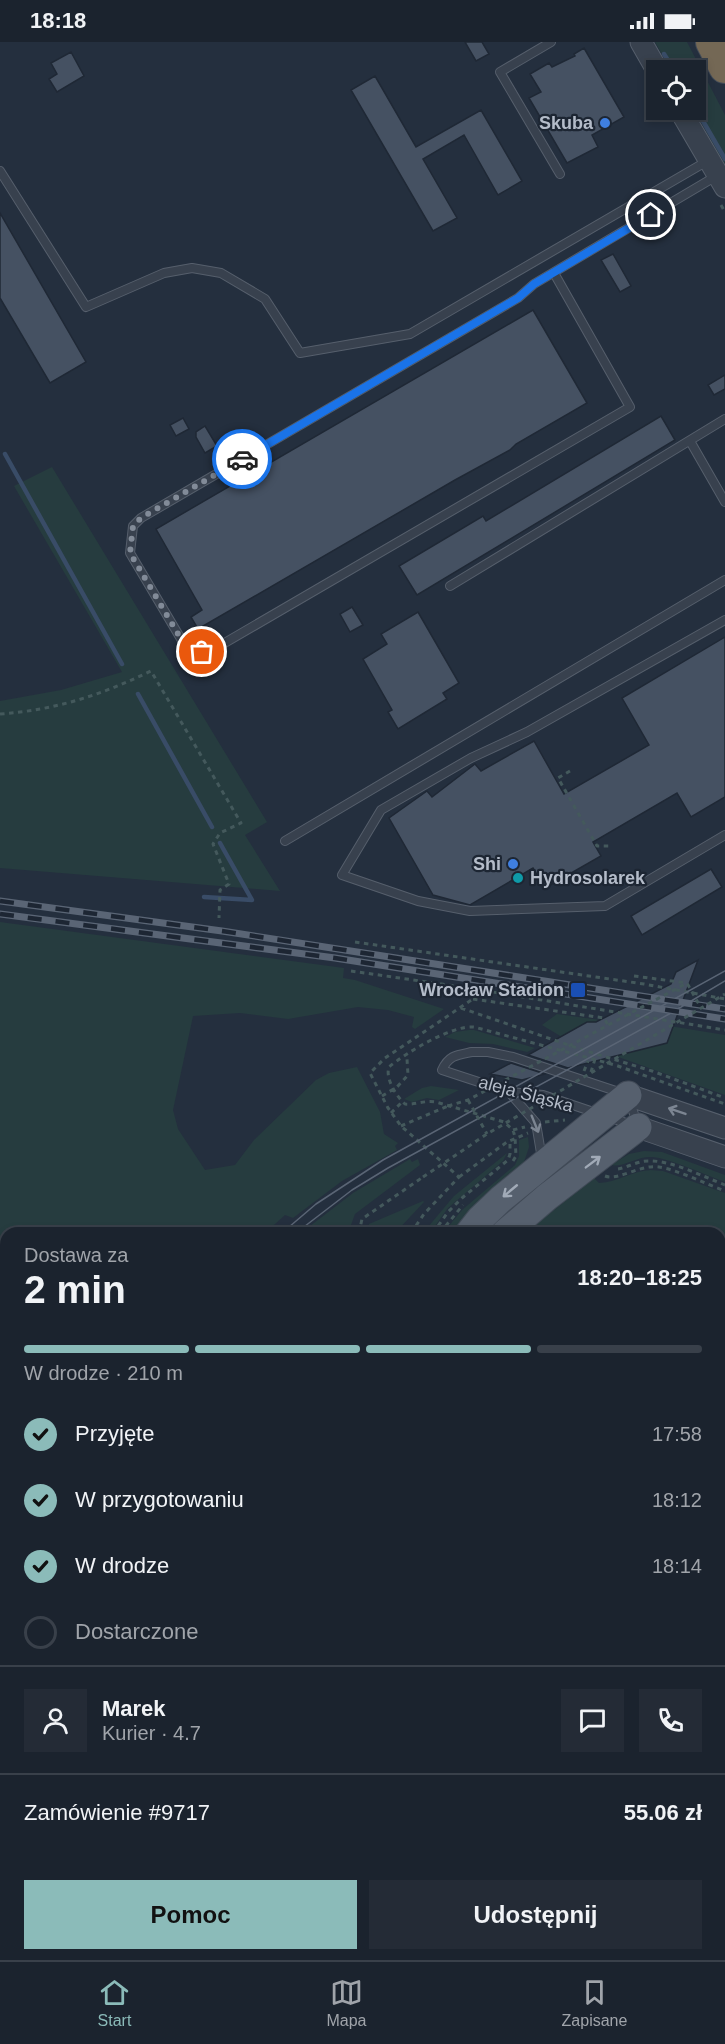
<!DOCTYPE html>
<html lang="pl">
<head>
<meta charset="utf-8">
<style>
  :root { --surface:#1b232e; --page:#242b36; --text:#f1f3f6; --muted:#a0a4aa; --line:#39404a; --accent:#8bbbb9 }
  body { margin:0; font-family:Helvetica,sans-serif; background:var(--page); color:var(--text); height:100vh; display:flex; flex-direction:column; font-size:22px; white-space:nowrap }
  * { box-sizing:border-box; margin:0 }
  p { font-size:20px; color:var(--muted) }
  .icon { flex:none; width:33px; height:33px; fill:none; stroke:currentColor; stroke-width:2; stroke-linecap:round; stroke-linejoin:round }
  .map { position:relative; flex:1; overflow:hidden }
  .details { position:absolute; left:0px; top:1185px; width:726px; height:734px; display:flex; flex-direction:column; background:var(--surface); border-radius:18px 18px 0 0; box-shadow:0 3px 9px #0003,0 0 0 2px var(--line) }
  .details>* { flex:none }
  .buttons { position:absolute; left:646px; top:18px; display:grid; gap:12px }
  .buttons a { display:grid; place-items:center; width:60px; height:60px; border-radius:0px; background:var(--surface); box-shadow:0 3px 9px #0003,0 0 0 2px var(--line); font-size:30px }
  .pin { position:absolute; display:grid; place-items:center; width:51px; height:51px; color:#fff; margin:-26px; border:3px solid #fff; border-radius:50%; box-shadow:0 2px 6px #0007 }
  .courier { position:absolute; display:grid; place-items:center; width:60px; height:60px; margin:-30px; border:4px solid #1a73e8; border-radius:50%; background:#fff; color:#222; box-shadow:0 2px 8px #0007 }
  .overview em { font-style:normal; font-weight:800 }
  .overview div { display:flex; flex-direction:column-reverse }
  .overview { display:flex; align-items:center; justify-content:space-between; height:102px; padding:0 24px }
  h1 { font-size:39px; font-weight:800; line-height:45px }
  .bar { display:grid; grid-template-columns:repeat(4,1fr); gap:9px 6px; align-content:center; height:72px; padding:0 24px }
  .bar i { height:8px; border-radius:4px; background:var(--line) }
  .bar .current { background:var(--accent) }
  .bar p { grid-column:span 4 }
  .line { display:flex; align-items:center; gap:15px; padding:0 24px; border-top:2px solid var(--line) }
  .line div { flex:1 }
  .round { display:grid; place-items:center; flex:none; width:63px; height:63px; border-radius:0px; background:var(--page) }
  ol { padding:0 24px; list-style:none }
  li { display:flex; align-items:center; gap:18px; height:66px }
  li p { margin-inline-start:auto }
  li .icon { padding:6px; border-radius:50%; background:var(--accent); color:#111; stroke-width:4 }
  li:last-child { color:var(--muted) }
  li i { width:33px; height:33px; border:3px solid var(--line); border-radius:50% }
  .primary-button { display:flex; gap:12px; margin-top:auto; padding:12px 24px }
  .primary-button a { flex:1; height:69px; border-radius:0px; background:var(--accent); color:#111; font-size:24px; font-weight:800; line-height:69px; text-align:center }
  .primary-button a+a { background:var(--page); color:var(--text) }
  .status { display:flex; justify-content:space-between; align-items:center; height:42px; padding:0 30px; background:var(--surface); direction:ltr }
  .status svg { height:16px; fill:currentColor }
  .tab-bar { display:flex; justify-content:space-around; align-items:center; height:84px; border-top:2px solid var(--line); background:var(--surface); font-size:16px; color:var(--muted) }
  .tab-bar a { display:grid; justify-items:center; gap:3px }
  .tab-bar .current { color:var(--accent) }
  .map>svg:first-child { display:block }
</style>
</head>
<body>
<div class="status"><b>18:18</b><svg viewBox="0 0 49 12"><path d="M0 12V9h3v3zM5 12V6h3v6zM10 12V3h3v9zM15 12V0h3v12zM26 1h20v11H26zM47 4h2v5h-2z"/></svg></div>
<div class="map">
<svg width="725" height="1918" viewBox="0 0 725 1918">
  <rect width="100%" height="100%" fill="#242f3e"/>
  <path fill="#263c3f" d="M655,0h32l38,73v50l-31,-55h2v-40h-25z
    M52,425l215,355 -22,13 35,56 -280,-23v-167l61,-11 61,-18 -108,-186z
    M0,880l344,46 -1,10 12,2 89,29 -29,20 -3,-2 2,-10 -26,-7 -30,-3 -70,12 -48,-6 -47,3 -20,94 5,19 27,41 30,-5 19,-25 62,-60 13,-7 28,-6 23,45 4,22 14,9 -3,3 2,4 -55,31 -49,37 -8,-3 -20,18h-259v244l-6,-2z
    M557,972l43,6 8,-4 117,19v60l-163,-58 -20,-12z
    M469,988h5l61,18 -8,4 -34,-8 -24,-1 -24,-6 10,-5z
    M431,1044l28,4 -20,10 -12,-2 -15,4 -8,-3 18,-11z
    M528,1095l1,10 -6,18 -57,52 -11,16h-12l19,-23 53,-45 4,-9v-16z
    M644,1109l18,1 63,23v7c-20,-7 -53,-23 -73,-25 -15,-1 -29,11 -41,8l18,-11z
    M507,1111l-4,8 -55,47 -18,25h-7l31,-37z
    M410,1117l2,3 6,-3 2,6 -65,49 -7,19h-47l52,-40z
    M651,1128l12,1 62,22v41l-5,5v-6h-195l69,-55 5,5c19,-1 33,-12 52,-13z
    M423,1159l1,1 -29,31h-27l1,-9z
    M725,1296v179l-5,-1v-174z
    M0,1454l6,2v138l-6,7z
    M725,1808v110h-80l2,-5 73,-1v-100z
    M250,1913h58l2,5h-80l20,-4z
    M466,1913l2,5h-138l-2,-5z"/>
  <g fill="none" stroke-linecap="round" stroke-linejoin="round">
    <path stroke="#394c67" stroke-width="4.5" d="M664,12l10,16
      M696,67l29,50
      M5,412l117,210
      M138,652l74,133
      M204,855l48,3 -32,-57"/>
  </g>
  <path fill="#455162" stroke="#1f2835" stroke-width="1.5" d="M465,0h17l7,12 -13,7z
    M584,6l40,69 -32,18 6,12 -31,16 -38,-65 12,-6 -11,-18 19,-11 3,4 23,-11 -1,-2z
    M71,10l13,24 -27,16 -8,-13 8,-5 -6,-11z
    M375,34l41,71 65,-37 41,71 -24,14 -34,-60 -41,24 34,59 -24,13 -82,-141z
    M0,171l86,149 -36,21 -50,-85z
    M613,212l18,32 -11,6 -19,-32z
    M533,268l54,93 -71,41 -6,6 -55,30 -257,149 -7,-12 11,-7 -46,-81z
    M725,333v14l-11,6 -6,-10z
    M661,374l14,24 -258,155 -18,-29 84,-50 3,5z
    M183,376l6,11 -13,7 -6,-11z
    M205,384l12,20 -12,7 -9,-16v-5z
    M352,565l11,18 -13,7 -10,-18z
    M418,570l41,71 -16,10 4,6 -49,30 -10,-17 4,-2 -29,-51 24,-15 -6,-10z
    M725,595v160l-34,20 -14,-24 -84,49 8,14 -56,32 -12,-20 -63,37 -37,-10 -44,-77 38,-27 5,6 43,-33 6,7 53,-30 30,53 85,-49 -27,-47z
    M711,827l11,18 -80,48 -11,-19z
    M698,918l-31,83 -99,25 -40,-13 59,-33h9l75,-38 5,-12z
    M511,1021l34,11 -23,6 -32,-6z"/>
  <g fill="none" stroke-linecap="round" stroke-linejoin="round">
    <g stroke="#565f6c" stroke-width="10">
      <path id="service" d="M551,0l-51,30 60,102
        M0,129l86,136 78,-34 28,-5 29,5 44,26 35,54 110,-19 299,-174
        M554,231l76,134 -414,241c-13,3 -20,4 -32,-4l-54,-91 3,-27 8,-8 377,-220 16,-14 184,-109
        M690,399l35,61
        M450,544l275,-167
        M725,578l-198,112 -56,26 -90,52 -39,65 76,26 52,10 135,-5 120,-71
        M285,799l440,-261
        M472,1010h16l25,5 115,38 10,32 -95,-32 -34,-3 -67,-22c7,-15 15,-15 30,-18z
        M509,1050l27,31 6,36
        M0,1612l6,-6
        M0,1798l6,-2
        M59,1912l1,6"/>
    </g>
    <g stroke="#565f6c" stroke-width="19">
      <path id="minor" d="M720,1667l5,2"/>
    </g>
    <g stroke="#565f6c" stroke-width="23">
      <path id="tertiary" d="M641,0l16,28
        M680,68l45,77
        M628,1053l97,33
        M638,1085l87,30"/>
    </g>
    <g stroke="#414a57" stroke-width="29">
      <path id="primary" d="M469,1191l11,-14 21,-20 127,-104
        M505,1191l42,-36 91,-70
        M720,1231l5,-4
        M720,1264l5,-5
        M720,1487h5
        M720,1519h5
        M0,1688l6,-2
        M0,1717l6,-3"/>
    </g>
    <g stroke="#434c59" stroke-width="34">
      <path id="motorway" d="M712,0l13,25"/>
    </g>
    <path stroke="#44595c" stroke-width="3" stroke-dasharray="4.5 4.5" stroke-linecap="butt" d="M721,163l4,7
      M0,672c56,-4 101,-19 151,-43l90,152 -21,10 -7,11 16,40 -9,6 -1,28
      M570,729l-12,7 39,68h14
      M355,900l289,42 81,15
      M351,929l111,16 263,43
      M634,934l53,7
      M473,957l131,19 4,7
      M461,966l122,42 69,21 73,27
      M584,1029l4,-10
      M591,1030l4,-13
      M382,1054l15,-9 11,-12 -1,-16
      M391,1071l11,-11
      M545,1080l20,-2
      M401,1084l47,-20
      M513,1088l12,-3
      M513,1119l3,-5 -1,-19 -2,-7 -9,-8 -68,-20c-11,-2 -21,3 -31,2 -9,-8 -20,-26 -16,-37 18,-15 63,-42 85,-40l141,38 110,39
      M618,1127c11,-2 21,-9 33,-8 22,0 53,16 74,24
      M605,1134c14,5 35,-12 54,-9 19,3 47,17 66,24
      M459,1135l48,-35 21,-9
      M359,1191l3,-14 61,-42
      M411,1191l13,-19 35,-37 -58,-51 -13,-18 -18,-35 15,-15 88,-59 1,-10
      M433,1191l15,-21 14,-14 46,-38 2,-6v-14
      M440,1191l23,-28
      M0,1490l6,2
      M720,1544h5
      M720,1549h5
      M720,1707l5,1
      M0,1741l6,-2
      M0,1752l6,-2
      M83,1912l1,4
      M471,1912l2,6
      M492,1912l3,6
      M523,1912l2,6
      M541,1912l2,6
      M271,1918v-6"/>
    <use href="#service" stroke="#38414e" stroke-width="8"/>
    <use href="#minor" stroke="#38414e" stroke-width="16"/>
    <use href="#tertiary" stroke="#38414e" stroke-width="21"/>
    <use href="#primary" stroke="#56606e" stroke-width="27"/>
    <use href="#motorway" stroke="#746855" stroke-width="32"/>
    <path stroke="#5a6575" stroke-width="1.5" d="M282,1191l34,-29 67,-44 342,-189
      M296,1191l56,-43 36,-22 283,-155 54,-32
      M0,1632l6,-6
      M0,1644l6,-5"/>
    <g stroke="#5a6575" stroke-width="7">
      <path id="rail" d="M0,859l222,30 503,78
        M0,872l335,44 390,61"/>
    </g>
    <use href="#rail" stroke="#1d2633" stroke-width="4.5" stroke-dasharray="14" stroke-linecap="butt"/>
    <path stroke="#44595c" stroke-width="3" stroke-dasharray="4.5 4.5" stroke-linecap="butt" d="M468,1058l19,34
      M448,1064l20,-6 219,-117 14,25
      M423,1135l64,-43 238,-140"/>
  </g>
  <defs><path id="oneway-shaft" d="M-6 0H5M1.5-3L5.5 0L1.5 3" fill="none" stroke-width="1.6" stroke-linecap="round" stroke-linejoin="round" transform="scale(1.5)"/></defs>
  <g stroke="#7c8592">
    <use href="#oneway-shaft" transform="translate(677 1069) rotate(-161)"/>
    <use href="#oneway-shaft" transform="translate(535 1082) rotate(68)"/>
  </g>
  <g stroke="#a1aab7">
    <use href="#oneway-shaft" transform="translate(593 1120) rotate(-37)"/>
    <use href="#oneway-shaft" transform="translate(510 1149) rotate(140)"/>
  </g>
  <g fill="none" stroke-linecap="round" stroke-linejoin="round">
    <path stroke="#828b98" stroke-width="6" stroke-dasharray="0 10.8" d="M202,610l-10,-2 -8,-6 -54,-91 3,-27 8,-8 101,-59"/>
    <path stroke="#1a73e8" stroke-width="8" d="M242,417l276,-161 16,-14 117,-69"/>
  </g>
  <g fill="#3f7fe0" stroke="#1d2633" stroke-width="2">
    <circle cx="605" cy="81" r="6"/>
    <circle cx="513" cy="822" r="6"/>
  </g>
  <circle fill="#0f9aa8" stroke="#1d2633" stroke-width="2" cx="518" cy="836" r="6"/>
  <rect fill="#1a4fb4" stroke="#1d2633" stroke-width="2" x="570" y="940" width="16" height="16" rx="3"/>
  <g text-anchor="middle" stroke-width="4.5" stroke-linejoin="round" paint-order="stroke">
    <g font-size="18" font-weight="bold" fill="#b4bcc9" stroke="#1d2633" text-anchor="end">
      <text x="593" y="87">Skuba</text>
      <text x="501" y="828">Shi</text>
      <text x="530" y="842" text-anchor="start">Hydrosolarek</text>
      <text x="564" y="954">Wrocław Stadion</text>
    </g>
    <g font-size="18" fill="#b4bcc9" stroke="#1d2633">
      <text transform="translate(526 1052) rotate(15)" y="6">aleja Śląska</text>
    </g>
  </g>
</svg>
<div class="buttons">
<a><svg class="icon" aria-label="locate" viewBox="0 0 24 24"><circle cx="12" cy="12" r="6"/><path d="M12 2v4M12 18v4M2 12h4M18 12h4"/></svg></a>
</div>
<div class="pin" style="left:202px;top:610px;background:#ea580c"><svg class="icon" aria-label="bag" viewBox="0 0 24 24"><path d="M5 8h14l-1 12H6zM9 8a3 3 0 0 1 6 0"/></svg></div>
<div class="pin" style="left:651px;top:173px;background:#1f2937"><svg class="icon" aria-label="home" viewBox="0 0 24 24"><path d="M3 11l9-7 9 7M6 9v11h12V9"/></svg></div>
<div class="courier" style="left:242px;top:417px"><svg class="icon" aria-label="car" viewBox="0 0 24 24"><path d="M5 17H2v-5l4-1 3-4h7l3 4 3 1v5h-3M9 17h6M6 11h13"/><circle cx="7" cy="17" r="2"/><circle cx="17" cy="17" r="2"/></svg></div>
<section class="details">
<div class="overview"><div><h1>2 min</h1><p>Dostawa za</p></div><em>18:20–18:25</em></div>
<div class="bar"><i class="current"></i><i class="current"></i><i class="current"></i><i></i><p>W drodze · 210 m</p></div>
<ol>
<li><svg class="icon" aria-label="check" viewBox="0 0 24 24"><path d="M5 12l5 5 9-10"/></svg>Przyjęte<p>17:58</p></li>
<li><svg class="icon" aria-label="check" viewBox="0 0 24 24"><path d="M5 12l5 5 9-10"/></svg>W przygotowaniu<p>18:12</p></li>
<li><svg class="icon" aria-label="check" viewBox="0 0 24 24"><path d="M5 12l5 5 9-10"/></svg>W drodze<p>18:14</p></li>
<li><i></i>Dostarczone</li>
</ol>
<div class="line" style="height:108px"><a class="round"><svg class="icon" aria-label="person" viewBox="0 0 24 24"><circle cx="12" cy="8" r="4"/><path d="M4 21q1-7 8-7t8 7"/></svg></a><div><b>Marek</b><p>Kurier · 4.7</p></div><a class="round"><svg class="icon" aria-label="chat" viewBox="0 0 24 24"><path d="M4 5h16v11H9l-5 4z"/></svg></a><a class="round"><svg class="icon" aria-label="phone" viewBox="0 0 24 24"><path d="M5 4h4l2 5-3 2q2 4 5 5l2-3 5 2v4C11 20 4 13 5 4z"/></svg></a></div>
<div class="line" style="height:78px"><div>Zamówienie #9717</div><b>55.06 zł</b></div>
<div class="primary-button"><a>Pomoc</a><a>Udostępnij</a></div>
</section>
</div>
<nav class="tab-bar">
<a class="current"><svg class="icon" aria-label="home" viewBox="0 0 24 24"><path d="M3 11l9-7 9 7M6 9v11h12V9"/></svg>Start</a>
<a><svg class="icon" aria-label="map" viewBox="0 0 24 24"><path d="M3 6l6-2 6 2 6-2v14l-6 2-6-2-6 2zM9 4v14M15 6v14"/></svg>Mapa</a>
<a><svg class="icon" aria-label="saved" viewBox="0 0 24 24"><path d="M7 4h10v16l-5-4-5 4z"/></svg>Zapisane</a>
</nav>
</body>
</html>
